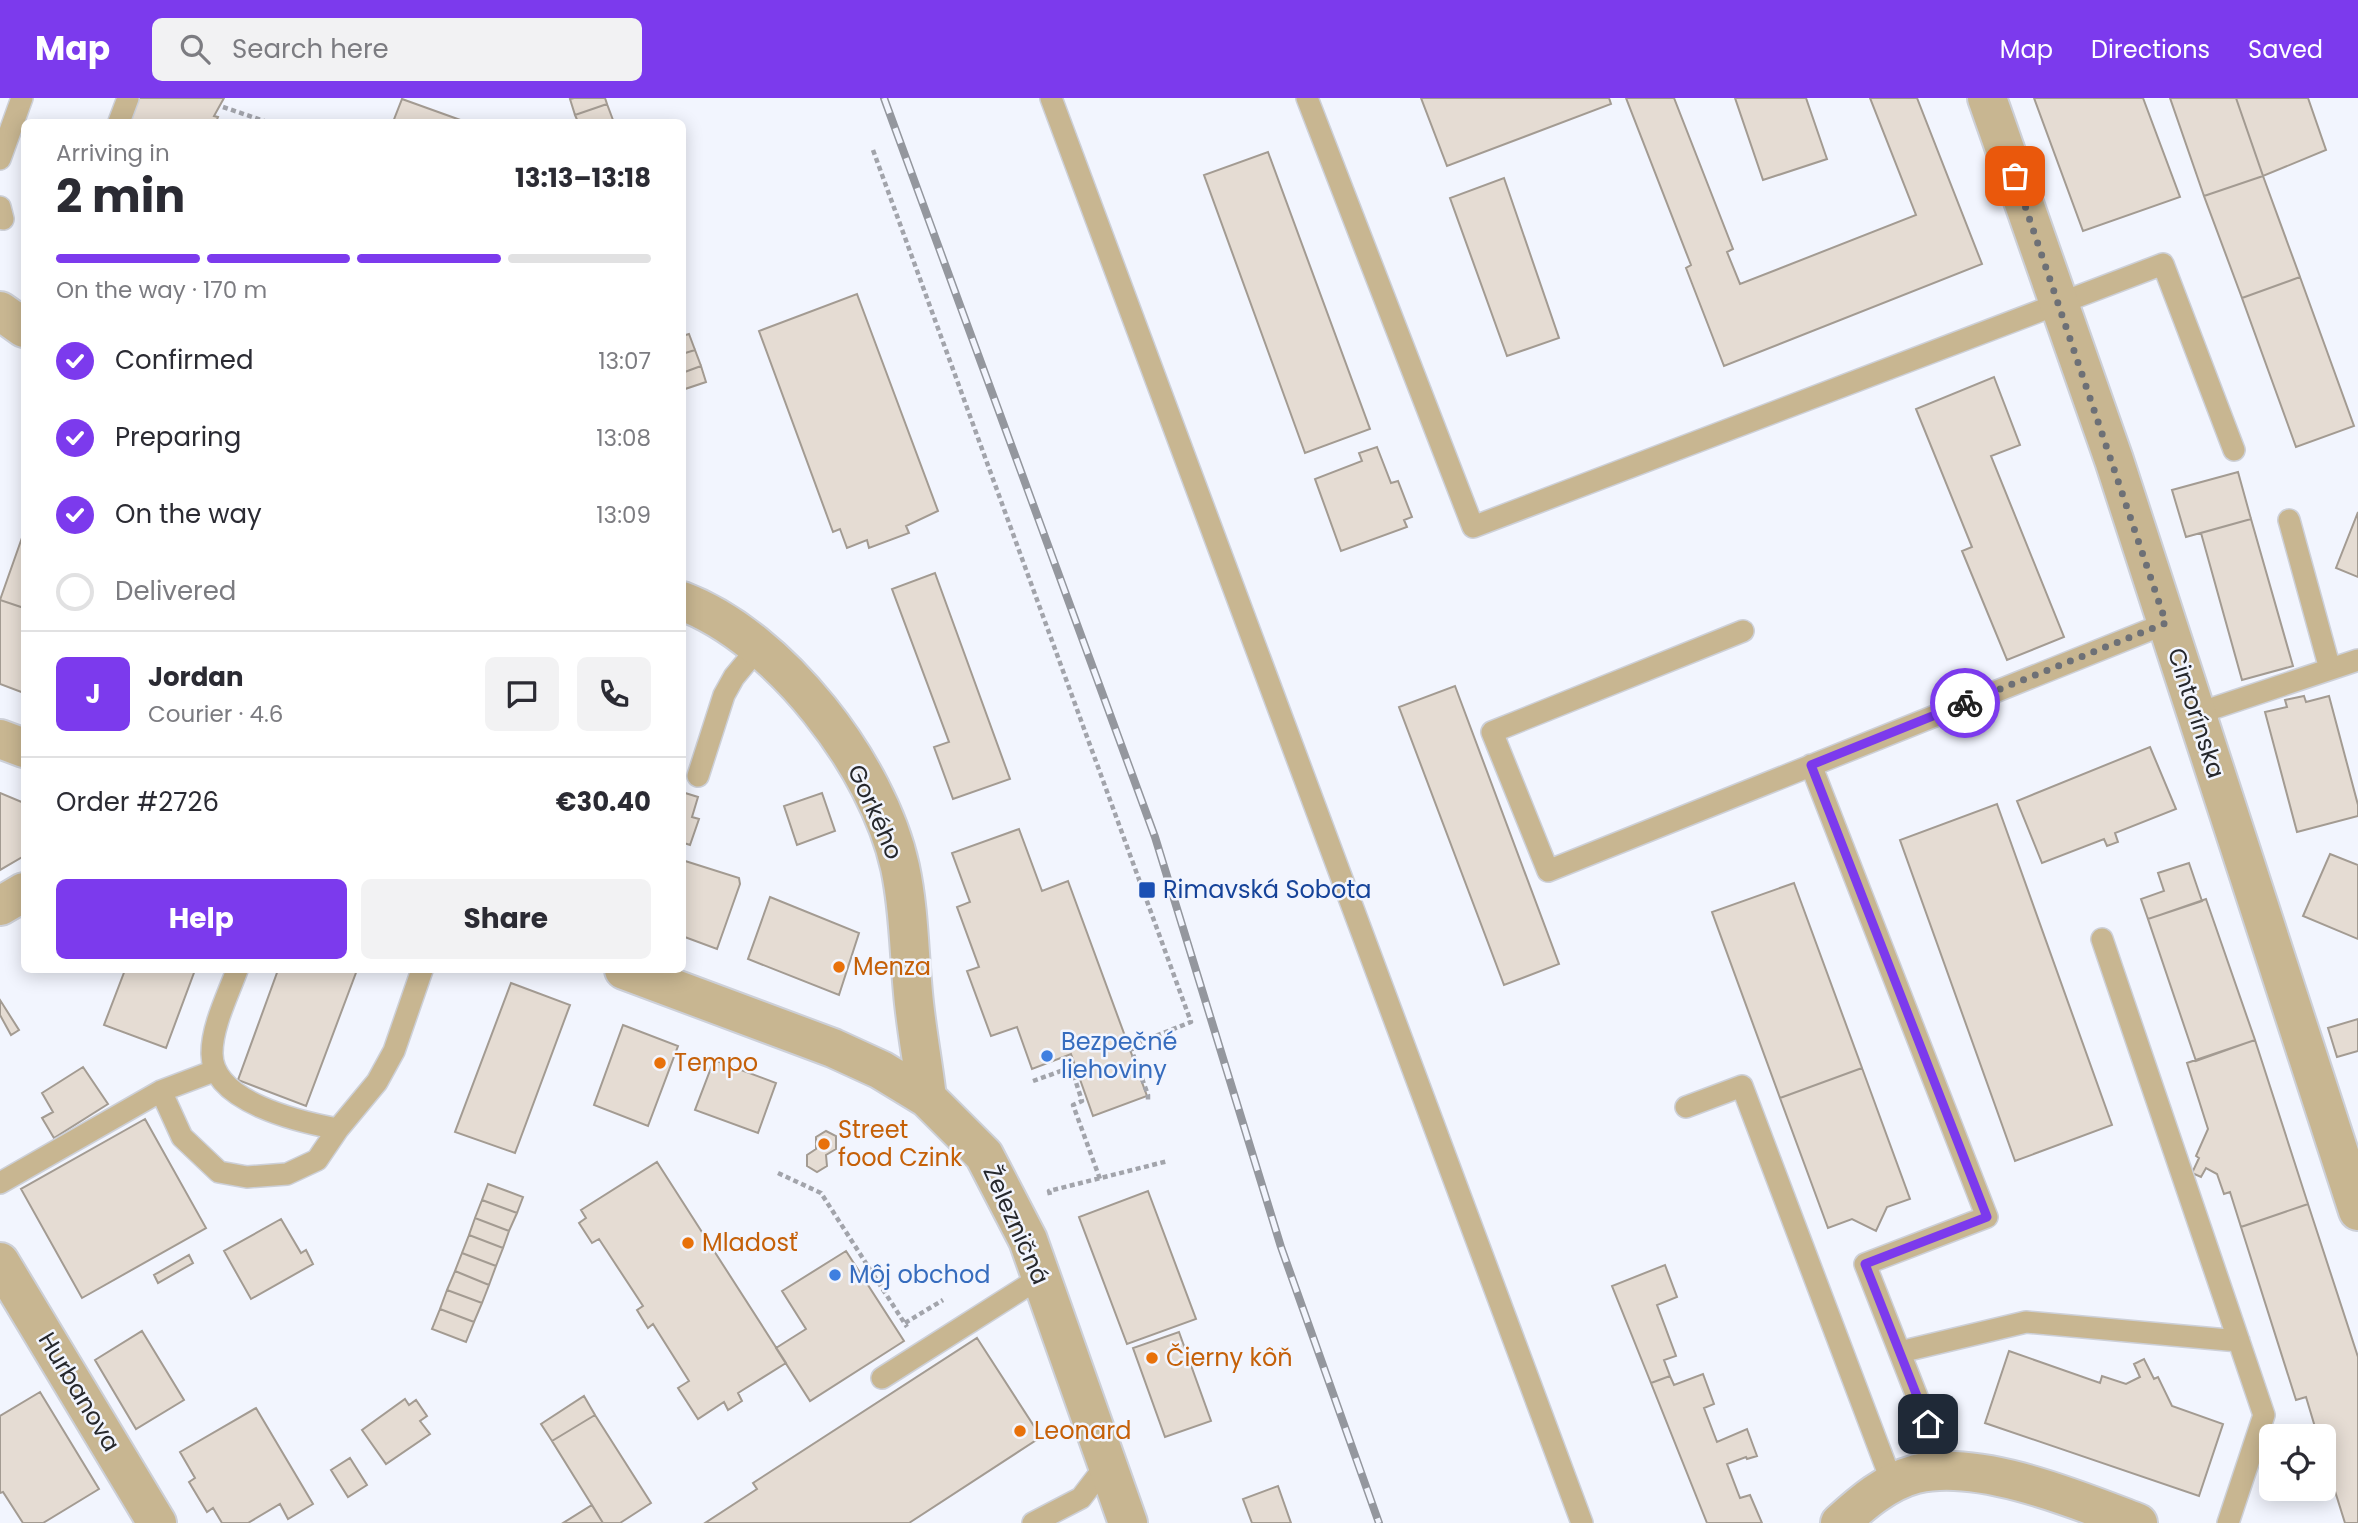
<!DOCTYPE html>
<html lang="en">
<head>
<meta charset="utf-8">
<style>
  :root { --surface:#fff; --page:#f2f2f3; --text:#2b2b33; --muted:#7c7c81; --line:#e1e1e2; --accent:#7c3aed }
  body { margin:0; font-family:Poppins,sans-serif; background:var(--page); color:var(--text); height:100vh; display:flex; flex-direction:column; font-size:26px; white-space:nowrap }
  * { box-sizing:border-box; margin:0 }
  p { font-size:23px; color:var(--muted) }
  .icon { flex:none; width:38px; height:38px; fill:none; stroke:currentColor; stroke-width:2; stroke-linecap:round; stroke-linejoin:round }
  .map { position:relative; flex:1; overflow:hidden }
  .details { position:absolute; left:21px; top:21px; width:665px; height:854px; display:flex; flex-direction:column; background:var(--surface); border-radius:10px; box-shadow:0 4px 18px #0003 }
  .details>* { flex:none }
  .controls { position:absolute; left:2259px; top:1326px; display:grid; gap:14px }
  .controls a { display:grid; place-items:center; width:77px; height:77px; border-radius:10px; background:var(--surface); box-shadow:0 4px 18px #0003; font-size:35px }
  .pin { position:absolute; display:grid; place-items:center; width:60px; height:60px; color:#fff; margin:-30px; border-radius:14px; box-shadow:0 4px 10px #0006 }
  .courier { position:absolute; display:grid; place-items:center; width:70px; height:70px; margin:-35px; border:5px solid #7c3aed; border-radius:50%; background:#fff; color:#222; box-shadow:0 2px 9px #0007 }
  .summary em { font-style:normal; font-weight:700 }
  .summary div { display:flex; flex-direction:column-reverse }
  .summary { display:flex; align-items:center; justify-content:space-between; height:119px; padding:0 35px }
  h1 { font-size:46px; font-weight:700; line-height:52px }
  .bar { display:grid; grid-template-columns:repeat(4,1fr); gap:10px 7px; align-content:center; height:84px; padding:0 35px }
  .bar i { height:9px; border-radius:5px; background:var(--line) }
  .bar .on { background:var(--accent) }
  .bar p { grid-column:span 4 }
  .line { display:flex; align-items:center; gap:18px; padding:0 35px; border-top:2px solid var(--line) }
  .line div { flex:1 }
  .round { display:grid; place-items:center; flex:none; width:74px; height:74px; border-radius:10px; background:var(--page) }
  ol { padding:0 35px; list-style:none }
  li { display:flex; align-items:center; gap:21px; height:77px }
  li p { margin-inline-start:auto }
  li .icon { padding:7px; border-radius:50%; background:var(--accent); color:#fff; stroke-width:4 }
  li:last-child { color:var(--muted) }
  li i { width:38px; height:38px; border:4px solid var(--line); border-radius:50% }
  .cta { display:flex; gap:14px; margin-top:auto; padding:14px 35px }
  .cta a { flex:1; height:80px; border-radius:10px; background:var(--accent); color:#fff; font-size:28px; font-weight:700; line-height:80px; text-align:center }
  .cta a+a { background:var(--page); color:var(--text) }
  header { display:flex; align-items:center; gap:42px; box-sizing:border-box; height:98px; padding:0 35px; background:var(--accent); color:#fff }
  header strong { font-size:33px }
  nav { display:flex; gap:38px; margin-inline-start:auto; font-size:24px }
  .search { width:490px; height:63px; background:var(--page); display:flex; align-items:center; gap:18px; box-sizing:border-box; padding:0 24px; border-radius:10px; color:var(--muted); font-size:26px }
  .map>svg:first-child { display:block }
</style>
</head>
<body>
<header>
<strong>Map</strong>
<div class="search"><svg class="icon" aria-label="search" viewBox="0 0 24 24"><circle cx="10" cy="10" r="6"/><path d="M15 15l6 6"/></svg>Search here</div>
<nav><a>Map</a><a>Directions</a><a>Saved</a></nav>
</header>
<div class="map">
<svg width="2358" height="1425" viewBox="0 0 2358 1425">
  <rect width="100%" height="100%" fill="#f2f5fe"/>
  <path fill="#e5dcd3" stroke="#a39b92" stroke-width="2" d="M135,0h89l-10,18 4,1 -2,5h-90z
    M574,0h31l2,6 -32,11 -5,-16z
    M1421,0h188l2,6 -164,62z
    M1626,0h48l59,151 -6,3 13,32 176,-69 -46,-117h47l65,166 -258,102 -38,-98 5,-3z
    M1735,0h71l21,61 -64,21z
    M2034,0h109l37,99 -97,34z
    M2170,0h66l27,78 -59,20z
    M2236,0h72l18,52 -63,26z
    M402,1l64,23h-73z
    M607,6l6,16 -35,2 -3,-7z
    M1268,54l102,277 -65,24 -101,-278z
    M2263,78l37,101 -58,21 -38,-102z
    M1504,80l55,160 -52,18 -57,-158z
    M2300,179l54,149 -58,21 -54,-149z
    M857,196l81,217 -32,15 3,7 -40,15 -2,-8 -20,8 -7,-19 -7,3 -74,-201z
    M689,236l6,16 -13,4v-18z
    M695,252l6,16 -19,7v-19z
    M701,268l5,16 -24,8v-17z
    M1994,279l26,68 -29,11 73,181 -57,23 -45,-109 10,-4 -56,-138z
    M1377,349l14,36 7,-2 14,36 -8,3 3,7 -66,24 -26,-72 47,-18 -3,-8z
    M2238,374l13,47 -65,18 -14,-47z
    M2358,414v65l-22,-9z
    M2251,421l42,147 -51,14 -41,-147z
    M24,434v76l-24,-8z
    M935,475l75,206 -57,20 -19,-52 15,-5 -57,-153z
    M0,502l24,8v85l-24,-9z
    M1455,588l104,278 -55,21 -105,-278z
    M2304,598l2,6 23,-6 29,109v11l-61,16 -32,-120 22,-5 -2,-7z
    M2150,649l26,62 -61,24 3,9 -11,4 -3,-7 -62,24 -25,-62z
    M682,694l16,5 -6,20 7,2 -9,26 -6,-2 -2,5z
    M0,695l24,10v53l-24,14z
    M822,695l13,38 -38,14 -13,-39z
    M1997,706l115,321 -97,36 -115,-321z
    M1019,731l23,62 26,-10 79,215 -54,20 -22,-62 -39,15 -15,-42 -26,9 -24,-65 12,-4 -22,-60 13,-5 -18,-49z
    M2330,756l28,11v74l-55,-23z
    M682,762l57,18 1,6 -23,65 -35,-13z
    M2189,765l13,38 -54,18 -7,-20 23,-8 -6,-18z
    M1794,785l68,185 -82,30 -68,-186z
    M770,799l89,36 -20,62 -91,-36z
    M2206,801l49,141 -59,21 -48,-142z
    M125,872h70l-29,78 -62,-23z
    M278,872h79l-51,136 -68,-26z
    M511,885l59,22 -55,148 -60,-21z
    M0,902l19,30 -8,5 -11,-20z
    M2358,921v32l-21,6 -9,-29z
    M623,927l55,21 -30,80 -54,-21z
    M2255,942l53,164 -67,23 -11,-35 -6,2 -7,-20 -11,-6 -5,9 -9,-4 7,-15 -3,-2 12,-27 -21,-66z
    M714,962l62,23 -18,50 -63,-23z
    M83,969l25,37 -54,34 -12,-20 11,-6 -11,-19z
    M1862,970l48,131 -23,8 -11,24 -24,-12 -24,9 -48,-130z
    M145,1021l61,109 -124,70 -61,-109z
    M826,1033l10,5v13l-10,6 1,11 -10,6 -10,-6v-11l9,-6v-12z
    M657,1064l129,201 -48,30 4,8 -14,9 -4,-8 -26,17 -20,-31 11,-7 -36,-57 -5,4 -11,-18 6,-4 -44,-67 -7,4 -13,-20 7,-5 -5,-8z
    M488,1086l35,13 -6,16 -35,-13z
    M1148,1093l48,128 -69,25 -48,-127z
    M482,1102l35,13 -8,18 -34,-13z
    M2308,1106l50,153v166h-13l-21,-67v-19h-6l-12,-40 -10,3 -55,-173z
    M475,1120l34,13 -6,17 -34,-13z
    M281,1121l20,34 5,-3 7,14 -62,35 -27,-48z
    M469,1137l34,13 -7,18 -34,-13z
    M846,1153l58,90 -94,60 -34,-53 30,-19 -24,-38z
    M462,1155l34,13 -7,19 -34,-14z
    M189,1157l4,8 -35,20 -4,-8z
    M1665,1167l12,32 -20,8 19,51 -12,4 6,16 -19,7 -39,-97z
    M455,1173l34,14 -7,18 -35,-13z
    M447,1192l35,13 -8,19 -34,-13z
    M440,1211l34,13 -8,20 -34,-13z
    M142,1233l42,69 -48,29 -41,-69z
    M1179,1234l32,89 -46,16 -32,-89z
    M977,1240l64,99 -132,86h-204l52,-34 -4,-6z
    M2009,1253l91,32 2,-7 24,8 14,-7 -6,-13 10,-5 10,20 4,-2 14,29 51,18 -24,72 -214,-73z
    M1703,1276l11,30 -10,4 13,34 30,-13 10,27 -10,3 -1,-2 -19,7 13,34 10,-3 12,28h-55l-56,-140 19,-7 4,9z
    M40,1294l59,97 -56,34h-20l-20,-31 -3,1v-77z
    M584,1298l11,19 -43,26 -11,-17z
    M405,1301l4,6 7,-5 11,16 -7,5 10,13 -44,30 -24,-34z
    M256,1310l57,96 -25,15 -8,-15 -32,19h-26l-9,-15 -6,4 -18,-30 6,-4 -15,-26z
    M595,1317l56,88 -31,20h-17l-51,-82z
    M350,1360l17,27 -19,12 -17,-27z
    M1278,1388l13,37h-39l-9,-24z
    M592,1407l11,18h-40z"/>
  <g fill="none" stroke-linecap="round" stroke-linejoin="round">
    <g stroke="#cdd0d8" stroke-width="24">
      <path id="service" d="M1051,0l531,1425
        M1307,0l166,429 690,-263 71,186
        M119,24l9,-24
        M0,61l22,-61
        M0,109l3,12
        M2289,422l41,149
        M1743,533l-251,101 56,139 619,-248
        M2196,616l162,-54
        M1811,667l176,452 -122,47 82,209
        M698,678l26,-81 10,-18 24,-29
        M2102,841l162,476 -36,108
        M237,872c-9,25 -25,56 -25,83 -1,49 88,69 126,76l39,-47 17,-31 28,-81
        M161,993l21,46 37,35 28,5 40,-3 30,-14 21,-31
        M1686,1009l56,-21 151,399
        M0,1085l161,-92 53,-20
        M1900,1254l126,-30 213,19
        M882,1280l159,-101
        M1033,1425l48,-25 26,-34"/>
    </g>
    <g stroke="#cdd0d8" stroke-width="42">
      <path id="minor" d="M1987,0l127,362 244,751
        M0,213l24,17
        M682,503c98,37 196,165 218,266 9,42 9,84 13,126 3,35 10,70 14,105
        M0,641l24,9
        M0,808l24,-14
        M624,872l209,78 48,22 46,28 57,57 44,85 100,283
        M0,1164l157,261
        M1840,1425c22,-20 46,-41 76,-49 64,-15 162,26 222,49"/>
    </g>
    <path stroke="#a2a4ab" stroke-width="4.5" stroke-dasharray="5 3.5" stroke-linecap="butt" d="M223,9l44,15
      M873,52l318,872 -61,24 18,49v6
      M1071,969l11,34 -9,4 27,74
      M1033,983l42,-15
      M778,1075l43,20 86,134
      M1050,1097l-1,-4 119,-30
      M905,1225l38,-23"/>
    <use href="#service" stroke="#c8b691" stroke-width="21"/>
    <use href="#minor" stroke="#c8b691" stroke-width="38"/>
    <g stroke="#94979e" stroke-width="8">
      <path id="rail" d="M884,0l271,739 126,410 98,276"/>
    </g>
    <use href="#rail" stroke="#f2f5fe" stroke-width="5" stroke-dasharray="16" stroke-linecap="butt"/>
  </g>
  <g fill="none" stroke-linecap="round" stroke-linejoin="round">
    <path stroke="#6d7076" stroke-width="7" stroke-dasharray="0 12.6" d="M1965,605l201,-80 -151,-447"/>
    <path stroke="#7c3aed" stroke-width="9" d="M1928,1326l-63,-160 122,-47 -176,-452 154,-62"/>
  </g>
  <rect fill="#1a4fb4" stroke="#f2f5fe" stroke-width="2.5" x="1138" y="783" width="18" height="18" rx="3.5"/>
  <g fill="#e8710a" stroke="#f2f5fe" stroke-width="2.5">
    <circle cx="839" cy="869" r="7"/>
    <circle cx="660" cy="965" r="7"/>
    <circle cx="824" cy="1046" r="7"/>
    <circle cx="688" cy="1145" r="7"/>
    <circle cx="1152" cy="1260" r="7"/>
    <circle cx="1020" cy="1333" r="7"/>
  </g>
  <g fill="#3f7fe0" stroke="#f2f5fe" stroke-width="2.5">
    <circle cx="1047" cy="958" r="7"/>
    <circle cx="835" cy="1177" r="7"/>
  </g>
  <g text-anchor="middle" stroke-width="5" stroke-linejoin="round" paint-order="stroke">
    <g font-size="24" fill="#26282c" stroke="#f2f5fe">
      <text transform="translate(2196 615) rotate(72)" y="8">Cintorínska</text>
      <text transform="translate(875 714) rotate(66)" y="8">Gorkého</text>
      <text transform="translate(1016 1127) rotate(66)" y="8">Železničná</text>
      <text transform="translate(79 1294) rotate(59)" y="8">Hurbanova</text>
    </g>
    <g font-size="24" fill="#164399" stroke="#f2f5fe" text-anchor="start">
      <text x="1163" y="800">Rimavská Sobota</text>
    </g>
    <g font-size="24" fill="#c56008" stroke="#f2f5fe" text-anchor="start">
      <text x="853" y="877">Menza</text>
      <text x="674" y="973">Tempo</text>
      <text x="838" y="1040">Street<tspan x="838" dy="28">food Czink</tspan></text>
      <text x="702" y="1153">Mladosť</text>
      <text x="1166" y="1268">Čierny kôň</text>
      <text x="1034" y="1341">Leonard</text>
    </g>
    <g font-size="24" fill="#366cbe" stroke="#f2f5fe" text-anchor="start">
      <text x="1061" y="952">Bezpečné<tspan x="1061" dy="28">liehoviny</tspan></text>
      <text x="849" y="1185">Môj obchod</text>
    </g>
  </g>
</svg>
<div class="controls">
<a><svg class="icon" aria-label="locate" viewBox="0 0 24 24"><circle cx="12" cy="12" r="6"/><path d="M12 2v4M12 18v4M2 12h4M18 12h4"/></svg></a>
</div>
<div class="pin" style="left:2015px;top:78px;background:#ea580c"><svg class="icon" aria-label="bag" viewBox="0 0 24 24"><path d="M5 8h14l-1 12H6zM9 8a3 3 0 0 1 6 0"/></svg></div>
<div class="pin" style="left:1928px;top:1326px;background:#1f2937"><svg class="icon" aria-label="home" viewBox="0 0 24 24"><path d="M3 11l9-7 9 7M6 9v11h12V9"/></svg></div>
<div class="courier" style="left:1965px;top:605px"><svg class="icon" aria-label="bike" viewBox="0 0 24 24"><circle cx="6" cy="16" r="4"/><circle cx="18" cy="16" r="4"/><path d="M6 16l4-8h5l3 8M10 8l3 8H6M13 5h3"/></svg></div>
<section class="details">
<div class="summary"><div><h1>2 min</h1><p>Arriving in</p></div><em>13:13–13:18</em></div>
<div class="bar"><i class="on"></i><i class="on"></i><i class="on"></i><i></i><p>On the way · 170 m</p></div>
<ol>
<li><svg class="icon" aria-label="check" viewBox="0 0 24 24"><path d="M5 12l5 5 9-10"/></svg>Confirmed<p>13:07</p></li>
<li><svg class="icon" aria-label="check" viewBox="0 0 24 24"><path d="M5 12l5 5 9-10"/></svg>Preparing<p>13:08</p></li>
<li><svg class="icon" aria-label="check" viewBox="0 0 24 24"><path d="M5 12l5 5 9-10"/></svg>On the way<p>13:09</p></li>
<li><i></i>Delivered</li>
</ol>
<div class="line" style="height:126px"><b class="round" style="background:var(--accent);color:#fff">J</b><div><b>Jordan</b><p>Courier · 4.6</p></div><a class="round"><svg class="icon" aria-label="chat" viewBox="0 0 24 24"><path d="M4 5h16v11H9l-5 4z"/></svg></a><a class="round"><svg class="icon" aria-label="phone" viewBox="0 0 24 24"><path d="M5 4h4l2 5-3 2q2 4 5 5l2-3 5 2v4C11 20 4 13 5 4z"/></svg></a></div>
<div class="line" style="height:91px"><div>Order #2726</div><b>€30.40</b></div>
<div class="cta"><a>Help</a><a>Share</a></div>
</section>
</div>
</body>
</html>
